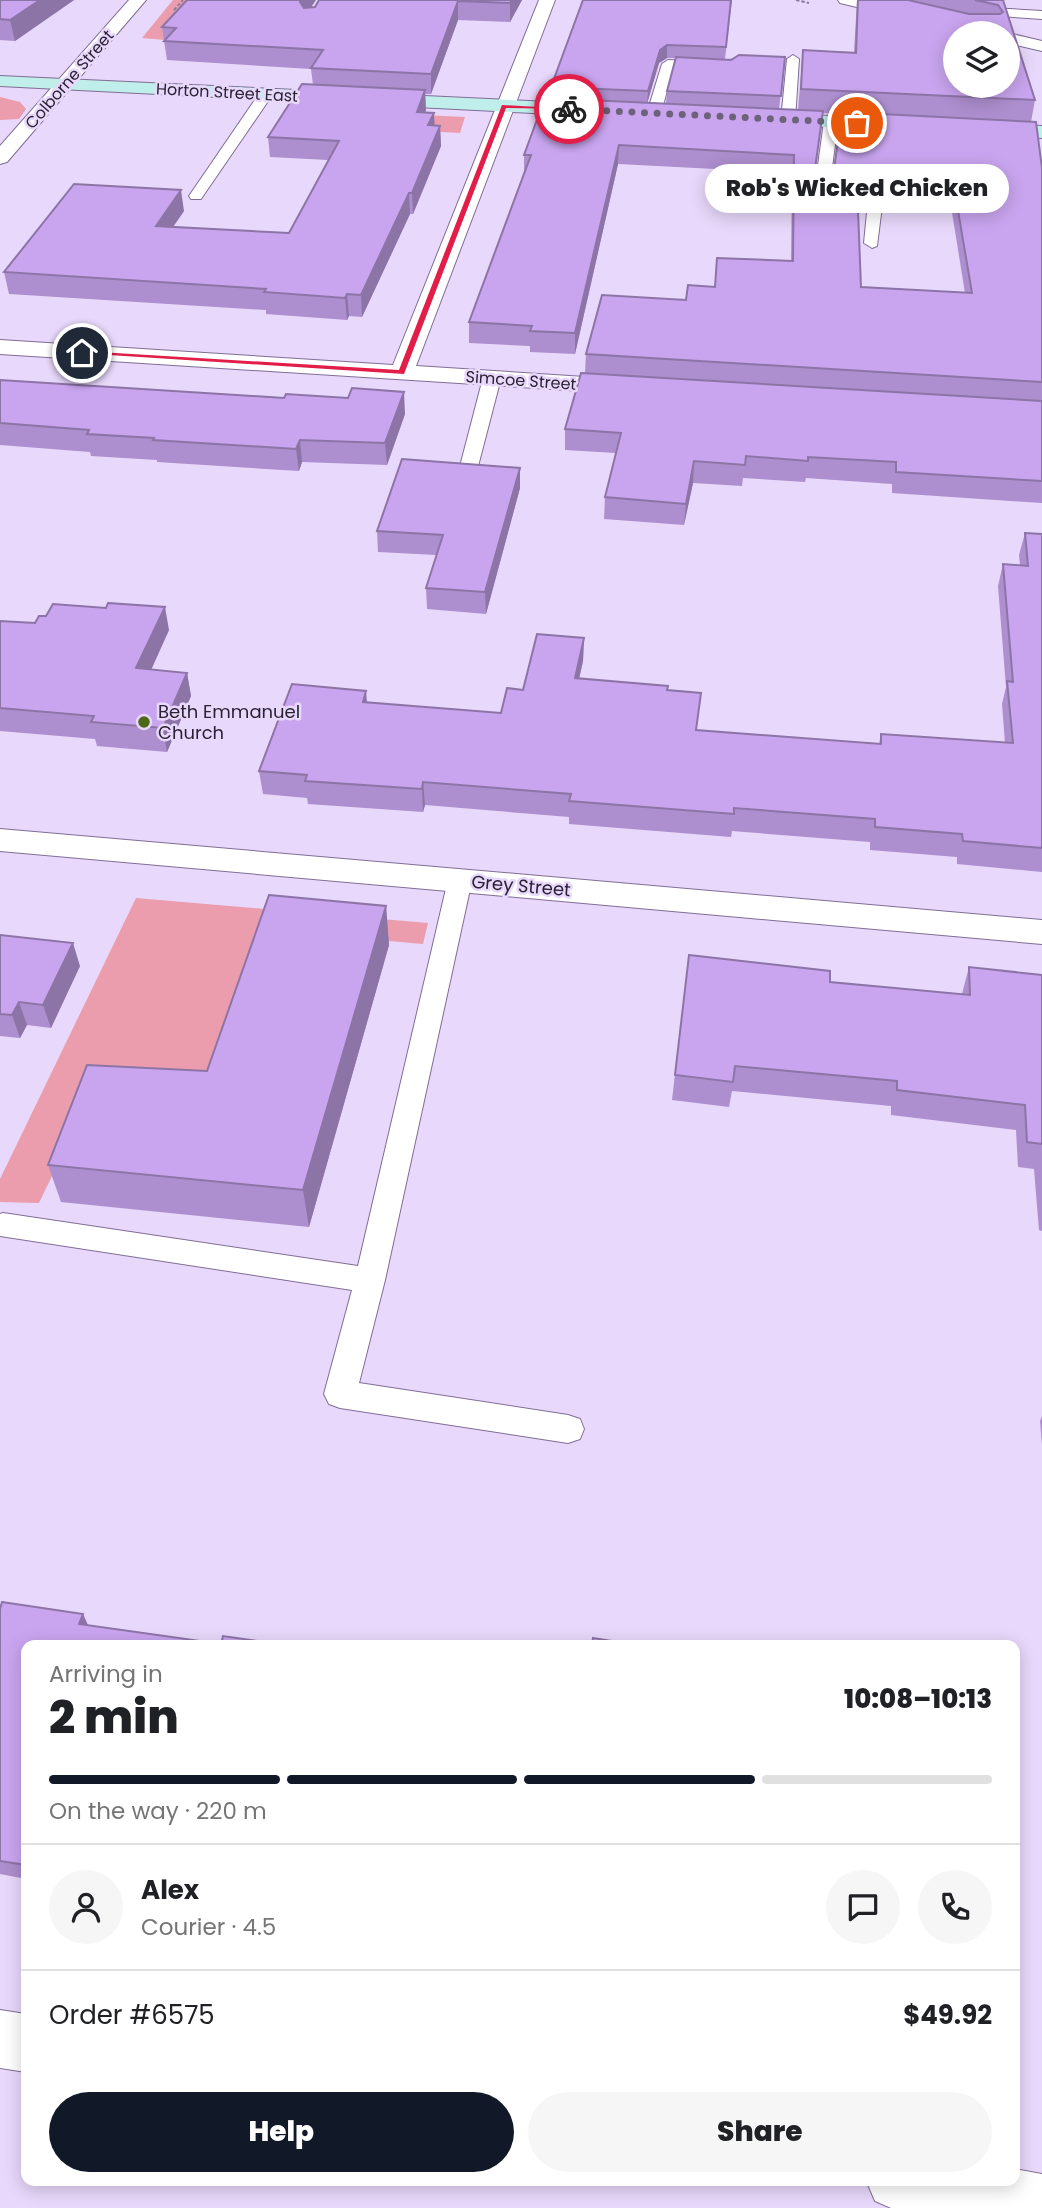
<!DOCTYPE html>
<html lang="en">
<head>
<meta charset="utf-8">
<style>
  :root { --surface:#fff; --page:#f6f6f6; --text:#202124; --muted:#757577; --line:#e0e0e0; --accent:#111827 }
  body { margin:0; font-family:Poppins,sans-serif; background:var(--page); color:var(--text); height:100vh; display:flex; flex-direction:column; font-size:26px; white-space:nowrap }
  * { box-sizing:border-box; margin:0 }
  p { font-size:23px; color:var(--muted) }
  .icon { flex:none; width:38px; height:38px; fill:none; stroke:currentColor; stroke-width:2; stroke-linecap:round; stroke-linejoin:round }
  .map { position:relative; flex:1; overflow:hidden }
  .drawer { position:absolute; left:21px; top:1640px; width:999px; height:546px; display:flex; flex-direction:column; background:var(--surface); border-radius:14px; box-shadow:0 4px 18px #0003 }
  .drawer>* { flex:none }
  .fabs { position:absolute; left:943px; top:21px; display:grid; gap:14px }
  .fabs a { display:grid; place-items:center; width:77px; height:77px; border-radius:50%; background:var(--surface); box-shadow:0 4px 18px #0003; font-size:35px }
  .pin { position:absolute; display:grid; place-items:center; width:60px; height:60px; color:#fff; margin:-30px; border:4px solid #fff; border-radius:50%; box-shadow:0 2px 7px #0007 }
  .courier { position:absolute; display:grid; place-items:center; width:70px; height:70px; margin:-35px; border:5px solid #e11d48; border-radius:50%; background:#fff; color:#222; box-shadow:0 2px 9px #0007 }
  .bubble { position:absolute; height:49px; border-radius:24px; background:var(--surface); box-shadow:0 4px 18px #0003; font-size:23px; font-weight:800; line-height:49px; text-align:center }
  .overview em { font-style:normal; font-weight:800 }
  .overview div { display:flex; flex-direction:column-reverse }
  .overview { display:flex; align-items:center; justify-content:space-between; height:119px; padding:0 28px }
  h1 { font-size:46px; font-weight:800; line-height:52px }
  .bar { display:grid; grid-template-columns:repeat(4,1fr); gap:10px 7px; align-content:center; height:84px; padding:0 28px }
  .bar i { height:9px; border-radius:5px; background:var(--line) }
  .bar .on { background:var(--accent) }
  .bar p { grid-column:span 4 }
  .line { display:flex; align-items:center; gap:18px; padding:0 28px; border-top:2px solid var(--line) }
  .line div { flex:1 }
  .round { display:grid; place-items:center; flex:none; width:74px; height:74px; border-radius:37px; background:var(--page) }
  .cta { display:flex; gap:14px; margin-top:auto; padding:14px 28px }
  .cta a { flex:1; height:80px; border-radius:42px; background:var(--accent); color:#fff; font-size:28px; font-weight:800; line-height:80px; text-align:center }
  .cta a+a { background:var(--page); color:var(--text) }
  .map>svg:first-child { display:block }
</style>
</head>
<body>
<div class="map">
<svg width="1042" height="2208" viewBox="0 0 1042 2208">
  <rect width="100%" height="100%" fill="#e8d8fb"/>
  <path fill="#eb9dad" d="M173,0h40l-48,40 -23,-2z
    M0,97l20,5 6,7 -7,10 -19,1z
    M315,110l150,7 -5,16 -156,-9z
    M136,898l292,25 -5,21 -158,-14 -66,173 -109,-6 -51,106 -39,-1v-23z"/>
  <g fill="none" stroke-linecap="round" stroke-linejoin="round">
    <g stroke="#806d95" stroke-width="2">
      <path id="service" d="M973,7l69,4v8l-73,-5 -2,-3z
        M793,55l6,4 -4,61 -7,4 -7,-4 6,-61z
        M668,60l44,2 6,4 -6,4 -39,-2 -12,45 -2,3h-10l-2,-3 15,-49z
        M266,90l7,4 -70,102 -2,3h-10l-2,-3 72,-105z
        M831,118l7,4 -9,68 52,5 2,3 -6,48 -5,2 -8,-5 4,-41 -47,-4 -7,-4 10,-72z
        M492,373l9,5 -25,96 -9,6 -7,-2 -2,-4 25,-96z
        M460,872l9,2 3,6 -87,400 -26,103 209,32 12,4 4,10 -4,10 -12,4 -228,-35 -11,-4 -5,-10 28,-104 -352,-54v-22l3,-1 355,53 90,-386 3,-6z"/>
    </g>
    <g stroke="#806d95" stroke-width="2">
      <path id="minor" d="M539,0h16l-139,366 215,14 9,2 3,5 -3,5 -9,2 -631,-40v-14l393,25z
        M838,0h29l126,29 3,4h-30l-126,-30z
        M1006,33h2l34,8v10l-34,-8z
        M0,2010l26,4v58l-26,-4z
        M1015,2169l27,5v34h-151l-16,-7 -9,-21h149z"/>
    </g>
    <g stroke="#806d95" stroke-width="2">
      <path id="tertiary" d="M129,0h17l-139,162 -7,2v-18z
        M0,829l1042,91v24l-1042,-93z"/>
    </g>
    <g stroke="#806d95" stroke-width="2">
      <path id="secondary" d="M0,76l592,28 9,6 -9,6 -592,-30z
        M768,113l125,6 9,6 -9,6 -132,-8 -2,-4z
        M984,123l58,3v12l-65,-5 -2,-4z"/>
    </g>
    <path stroke="#8a7e98" stroke-width="2" stroke-dasharray="3.5 2" stroke-linecap="butt" d="M796,0l13,3
      M174,10l9,-10"/>
    <use href="#service" fill="#fff" fill-rule="evenodd"/>
    <use href="#minor" fill="#fff" fill-rule="evenodd"/>
    <use href="#tertiary" fill="#fff" fill-rule="evenodd"/>
    <use href="#secondary" fill="#bfeeeb" fill-rule="evenodd"/>
  </g>
  <path fill="#ad8ece" fill-rule="evenodd" d="M0,0h74l-59,41 -15,-1z
    M319,0h203l-12,22 -52,-2 -27,74h-6l1,16 -2,3 10,12 6,1 1,20 -28,68h-3l-48,103 -13,-1 -2,4 -81,-6v-4l-257,-16 -5,-22 180,-61 -11,16 116,6 39,-73 -58,-3 -2,-20 45,-52 -2,-16 -144,-9 -5,-33 153,-20z
    M732,0l-7,59 60,-2 -6,52 19,1 5,-60 51,2 3,-52h146l32,100 -4,22 11,46v335l-150,-10v-9l-86,-6 -1,4 -62,-4 -1,8 -49,-3 -9,42 -80,-6 1,-22 11,-44 -51,-3v-21l20,-56 1,-19 100,-54 29,-13 76,-26 1,-88 -174,-9 -43,190 -45,-2v-6l-61,-3v-21l55,-149v-18l26,-57 1,-11zM667,58h8l-8,33 -1,13 -19,-1 12,-40zM822,113l20,1 -9,68h-10l-9,-6zM857,190l93,10 15,93 -104,-6z
    M0,380l405,34 -18,51 -85,-3 -3,9 -142,-9v-2l-66,-4 -1,-4 -90,-7z
    M520,488l-34,126 -59,-5 -1,-21 11,-33 -59,-3 -1,-21z
    M1025,533l17,1v338l-85,-8v-7l-87,-7v-8l-138,-11 -1,6 -162,-13v-7l-144,-12 -2,7 -115,-8 -1,-6 -44,-4 -4,-23 108,-68 134,10 22,-23 61,-52 -1,23 -4,18 89,11 29,40 182,14 2,-10 124,9 -3,-39 4,-17 -8,-101 5,-22 17,1 -1,-10z
    M0,621l35,2 134,7 -18,40 36,3 4,23 -24,56 -70,-6 -2,-7 -95,-8z
    M386,906l3,39 -80,282 -248,-25 -13,-37 159,-94z
    M0,935l80,31 -29,62 -24,-3 -7,13 -20,-2z
    M689,955l141,27 132,12 7,-27 73,8v256l-3,-1 -5,-61 -16,-2 -2,-37 -125,-15v-9l-159,-15 -3,16 -57,-7z
    M1042,1416v29l-2,-24z
    M0,1609l83,5 5,11 133,19 50,-1v2h-245v234l-26,-5z"/>
  <path fill="#8d74a7" d="M40,0h34l-59,41 -5,-21z
    M301,0h15l-14,21 -2,-19z
    M512,0h10l-12,22v-19z
    M458,1v19l-27,74v-20z
    M667,45v13l-8,5 -12,41 1,-13 12,-41z
    M425,90l1,20 -9,22v-20z
    M434,113l1,20 -7,-8z
    M440,126l1,20 -28,68 -1,-21z
    M619,145l-1,19 -43,190v-21z
    M181,190l3,21 -25,36 -3,-21z
    M409,193l1,21 -48,103 -1,-22z
    M347,294l2,22 -2,4 -2,-22z
    M404,392l1,22 -18,51 -2,-22z
    M300,440l2,22 -3,9 -3,-22z
    M694,461l-1,22 -9,42 2,-21z
    M520,468v20l-34,126 -1,-22z
    M165,607l4,23 -28,62 -5,-24z
    M584,638l-1,23 -9,40 1,-23z
    M187,673l4,23 -24,56 -4,-24z
    M366,691l2,22 -5,-11z
    M423,782l2,23 -2,7 -1,-23z
    M386,906l3,39 -80,282 -6,-37z
    M73,943l7,23 -29,62 -8,-23z
    M19,1002l8,23 -7,13 -8,-23z
    M83,1614l8,19 -12,-9z"/>
  <path fill="#c9a5ef" stroke="#8d74a7" stroke-width="2" fill-rule="evenodd" d="M0,0h40l-30,20 -10,-1z
    M187,0h114l-1,2 4,6 11,-1 4,-7h193l-2,3 -52,-2 -27,73 -120,-6 12,-18 -159,-9 12,-13 -14,-1z
    M583,0h148l-5,47 -59,-2 -7,5 -12,41 -97,-4z
    M858,0h50l61,14h31l3,-2 -5,-7 -23,-5h28l32,100 -234,-11 2,-39 53,3zM956,33h52v53h-52z
    M739,55l46,2 -4,39 -114,-5 9,-34 55,3z
    M302,84l123,6 -8,22 17,1 -6,12 12,1 -28,67h-3l-48,102 -14,-1 -2,4 -81,-6 2,-3 -262,-17 70,-88 107,6 -25,36 133,7 50,-92 -71,-4z
    M545,98l278,13 -9,65 9,6 34,3 4,102 111,6 -19,-112 -119,-12 8,-57 194,10 6,46v214l-456,-28 16,-59 84,5 2,-15 27,2 2,-29 76,3 1,-106 -175,-10 -44,188 -45,-2 2,-5 -63,-4 62,-167h-7z
    M581,373l461,28v80l-146,-9v-10l-88,-5v4l-62,-5 -1,9 -51,-4 -8,43 -81,-7 16,-64 -56,-4z
    M0,380l284,18 2,-4 62,4 4,-10 52,4 -19,51 -85,-3 -4,9 -143,-9 1,-2 -67,-4 2,-4 -89,-7z
    M402,459l118,9 -35,124 -59,-4 17,-53 -66,-4z
    M1025,533l17,1v314l-79,-7 -1,-7 -87,-7v-8l-141,-11v6l-165,-13 2,-7 -148,-12 -1,7 -117,-8 2,-6 -48,-4 33,-87 74,7 -3,11 138,11 6,-25 16,2 14,-56 47,4 -9,40 93,8 -1,4 34,3 -5,37 185,14v-10l132,9 -6,-62 6,1 -10,-118 25,2z
    M108,603l57,4 -29,61 51,5 -24,55 -72,-6 3,-6 -94,-8v-87l35,2 4,-7h7l7,-12 53,4z
    M269,895l117,11 -83,284 -255,-25 39,-100 120,6z
    M0,935l73,8 -30,62 -24,-3 -7,13 -12,-1z
    M689,955l141,16v11l140,13 -1,-28 73,8v169l-15,-2 -2,-37 -128,-15v-9l-162,-15 -2,16 -58,-7z
    M2,1602l81,12 -4,10 142,20 2,-8 48,7 -1,2h-244v220l-26,-4v-252z
    M593,1638l44,7h-45z"/>
  <path fill="#e11d48" d="M502,105l70,4 -66,-1 -102,266 -326,-21 4,-2 317,19z"/>
  <g fill="none" stroke-linecap="round" stroke-linejoin="round">
    <path stroke="#6c6279" stroke-width="7" stroke-dasharray="0 12.6" d="M569,109l288,14"/>
  </g>
  <circle fill="#4e6719" stroke="#e8d8fb" stroke-width="2.5" cx="144" cy="722" r="7"/>
  <g text-anchor="middle" stroke-width="5" stroke-linejoin="round" paint-order="stroke">
    <g font-size="16" fill="#2a2233" stroke="#e8d8fb">
      <text transform="translate(69 79) rotate(-49)" y="6">Colborne Street</text>
      <text transform="translate(227 92) rotate(3)" y="6">Horton Street East</text>
      <text transform="translate(521 380) rotate(4)" y="6">Simcoe Street</text>
    </g>
    <g font-size="18" fill="#2a2233" stroke="#e8d8fb" text-anchor="start">
      <text x="158" y="718">Beth Emmanuel<tspan x="158" dy="21">Church</tspan></text>
    </g>
    <g font-size="18" fill="#2a2233" stroke="#e8d8fb">
      <text transform="translate(521 886) rotate(5)" y="6">Grey Street</text>
    </g>
  </g>
</svg>
<div class="fabs">
<a><svg class="icon" aria-label="layers" viewBox="0 0 24 24"><path d="M12 4l9 5-9 5-9-5zM3 14l9 5 9-5"/></svg></a>
</div>
<div class="pin" style="left:857px;top:123px;background:#ea580c"><svg class="icon" aria-label="bag" viewBox="0 0 24 24"><path d="M5 8h14l-1 12H6zM9 8a3 3 0 0 1 6 0"/></svg></div>
<div class="pin" style="left:82px;top:353px;background:#1f2937"><svg class="icon" aria-label="home" viewBox="0 0 24 24"><path d="M3 11l9-7 9 7M6 9v11h12V9"/></svg></div>
<div class="courier" style="left:569px;top:109px"><svg class="icon" aria-label="bike" viewBox="0 0 24 24"><circle cx="6" cy="16" r="4"/><circle cx="18" cy="16" r="4"/><path d="M6 16l4-8h5l3 8M10 8l3 8H6M13 5h3"/></svg></div>
<div class="bubble" style="left:705px;top:164px;width:304px">Rob's Wicked Chicken</div>
<section class="drawer">
<div class="overview"><div><h1>2 min</h1><p>Arriving in</p></div><em>10:08–10:13</em></div>
<div class="bar"><i class="on"></i><i class="on"></i><i class="on"></i><i></i><p>On the way · 220 m</p></div>
<div class="line" style="height:126px"><a class="round"><svg class="icon" aria-label="person" viewBox="0 0 24 24"><circle cx="12" cy="8" r="4"/><path d="M4 21q1-7 8-7t8 7"/></svg></a><div><b>Alex</b><p>Courier · 4.5</p></div><a class="round"><svg class="icon" aria-label="chat" viewBox="0 0 24 24"><path d="M4 5h16v11H9l-5 4z"/></svg></a><a class="round"><svg class="icon" aria-label="phone" viewBox="0 0 24 24"><path d="M5 4h4l2 5-3 2q2 4 5 5l2-3 5 2v4C11 20 4 13 5 4z"/></svg></a></div>
<div class="line" style="height:91px"><div>Order #6575</div><b>$49.92</b></div>
<div class="cta"><a>Help</a><a>Share</a></div>
</section>
</div>
</body>
</html>
